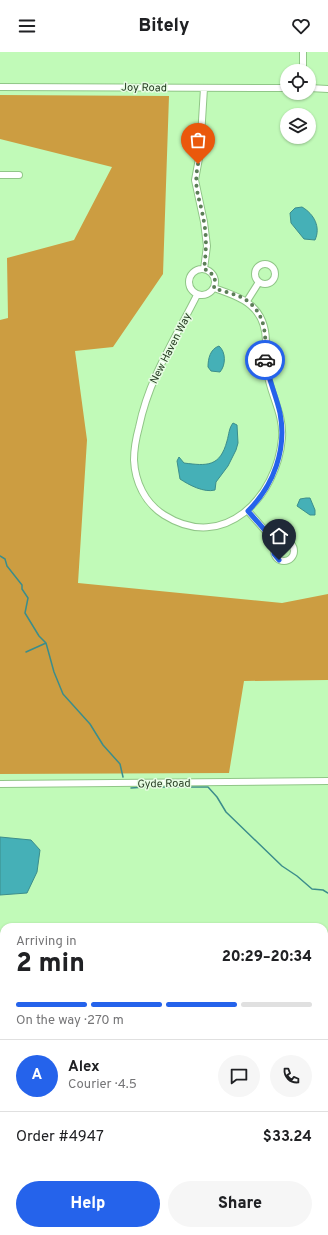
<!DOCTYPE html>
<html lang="en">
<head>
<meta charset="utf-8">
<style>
  :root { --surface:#fff; --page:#f6f6f6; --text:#202124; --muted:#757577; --line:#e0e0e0; --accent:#2563eb }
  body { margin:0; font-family:Overpass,sans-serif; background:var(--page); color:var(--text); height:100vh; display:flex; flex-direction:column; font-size:15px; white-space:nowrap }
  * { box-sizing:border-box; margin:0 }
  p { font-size:13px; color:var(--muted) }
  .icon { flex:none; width:22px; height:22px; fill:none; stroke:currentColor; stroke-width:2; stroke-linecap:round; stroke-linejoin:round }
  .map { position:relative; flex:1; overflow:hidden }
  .side { position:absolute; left:0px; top:871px; width:328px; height:312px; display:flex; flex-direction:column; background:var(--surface); border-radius:12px 12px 0 0; box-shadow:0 1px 3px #0004 }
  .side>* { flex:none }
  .buttons { position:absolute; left:280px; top:12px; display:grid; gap:8px }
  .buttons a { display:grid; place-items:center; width:36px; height:36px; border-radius:50%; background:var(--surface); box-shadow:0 1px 3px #0004; font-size:20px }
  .pin { position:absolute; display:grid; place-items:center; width:34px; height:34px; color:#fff; margin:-41px -17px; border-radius:50% 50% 50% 0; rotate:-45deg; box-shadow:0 0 4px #0007 }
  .pin .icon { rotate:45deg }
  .courier { position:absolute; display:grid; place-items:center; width:40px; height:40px; margin:-20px; border:3px solid #2563eb; border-radius:50%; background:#fff; color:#222; box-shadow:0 1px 5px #0007 }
  .head em { font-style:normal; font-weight:800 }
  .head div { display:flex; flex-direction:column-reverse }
  .head { display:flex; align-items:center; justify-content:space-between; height:68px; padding:0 16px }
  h1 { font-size:26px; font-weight:800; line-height:30px }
  .bar { display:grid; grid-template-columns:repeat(4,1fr); gap:6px 4px; align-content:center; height:48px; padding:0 16px }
  .bar i { height:5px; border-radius:3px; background:var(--line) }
  .bar .active { background:var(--accent) }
  .bar p { grid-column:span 4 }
  .line { display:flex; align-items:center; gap:10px; padding:0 16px; border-top:1px solid var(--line) }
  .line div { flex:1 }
  .round { display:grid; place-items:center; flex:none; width:42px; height:42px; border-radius:21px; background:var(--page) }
  .action { display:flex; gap:8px; margin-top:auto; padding:8px 16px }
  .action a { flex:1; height:46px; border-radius:24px; background:var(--accent); color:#fff; font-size:16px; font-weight:800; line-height:46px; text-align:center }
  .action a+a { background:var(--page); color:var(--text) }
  header { display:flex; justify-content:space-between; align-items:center; height:52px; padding:0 16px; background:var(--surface); font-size:18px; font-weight:800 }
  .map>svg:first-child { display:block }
</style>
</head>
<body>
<header><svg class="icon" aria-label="menu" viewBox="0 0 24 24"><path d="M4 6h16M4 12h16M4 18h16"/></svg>Bitely<svg class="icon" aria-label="heart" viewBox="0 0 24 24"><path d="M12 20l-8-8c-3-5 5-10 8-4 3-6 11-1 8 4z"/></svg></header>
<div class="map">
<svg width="328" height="1183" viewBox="0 0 328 1183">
  <rect width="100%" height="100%" fill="#c1fab8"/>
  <path fill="#cc9d41" d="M0,43l169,1 -6,178 -50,73 -38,4 12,89 -9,143 204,20 46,-9v86l-84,1 -15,92 -229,1v-454l8,-2 -1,-60 67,-18 38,-73 -112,-28z"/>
  <path fill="#45b0b7" stroke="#3c8d8b" d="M302,155c12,7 19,20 13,33l-11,-1 -13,-16 -1,-10 5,-5z
    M219,294c7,6 7,19 1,26l-9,-1 -3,-4c0,-8 2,-18 11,-21z
    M233,371l4,2 1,18 -2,7 -8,16 -12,16 -1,8c-11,3 -26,-5 -35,-11l-3,-18 2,-4 5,6c23,3 36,4 43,-22 2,-7 2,-13 6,-18z
    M306,446h4l5,12v5h-5l-13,-9 3,-7z
    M0,785l31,3 9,10 -3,22 -10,21 -27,2z"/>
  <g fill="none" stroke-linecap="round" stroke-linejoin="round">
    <path stroke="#3c8d8b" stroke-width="1.5" d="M0,504l5,3 2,7 15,19v4l6,9 -3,15 14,23 7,7 8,29 9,22 27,30 13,21 17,19 3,13
      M26,600l20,-9
      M152,735h56l9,10 9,15 56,54 15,10 15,13 11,1 5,3
      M131,736l14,-1"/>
    <g stroke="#90c687" stroke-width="8">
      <path id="street" d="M303,0v19
        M0,35l287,1
        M204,36l-4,65 -5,27 9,42 3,24 -3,23
        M309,36l19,1
        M0,123h19
        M255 222a10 10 0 1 1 20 0a10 10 0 1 1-20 0Z
        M189 230a13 13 0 1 1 26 0a13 13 0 1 1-26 0Z
        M197,243c-22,44 -48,83 -58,132 -3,11 -5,21 -5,33 1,22 11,43 30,55 60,38 113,-18 118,-77 2,-24 -12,-44 -15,-67 -2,-10 -1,-19 -1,-30 -1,-35 -23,-43 -52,-53
        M247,249l12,-19
        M248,459l29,33
        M274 499a10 10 0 1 1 20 0a10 10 0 1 1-20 0Z
        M0,732l328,-3
        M324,972l4,-4
        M324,1113l4,-1
        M0,1132l4,-1
        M292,1179l4,4
        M239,1183l4,-4"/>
    </g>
    <use href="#street" stroke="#fff" stroke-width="6"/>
  </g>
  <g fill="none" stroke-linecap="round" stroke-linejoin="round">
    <path stroke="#5c7e57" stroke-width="4" stroke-dasharray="0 7.2" d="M198,112c-5,26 2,33 6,58 3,16 2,31 0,47l5,2 6,7 -1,10c10,4 23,6 32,12 21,14 20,38 19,60"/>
    <path stroke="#2563eb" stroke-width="5" d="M265,308c3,18 11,35 15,53 7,36 -6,72 -32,98l29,33 -3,3v7l5,6"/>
  </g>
  <g text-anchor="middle" stroke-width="3" stroke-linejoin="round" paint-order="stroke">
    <g font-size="11" fill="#263c23" stroke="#e6fce2">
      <text transform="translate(144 35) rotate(1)" y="4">Joy Road</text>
      <text transform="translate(170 296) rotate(-63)" y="4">New Haven Way</text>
      <text transform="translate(164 731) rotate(-1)" y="4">Gyde Road</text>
    </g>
  </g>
</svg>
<div class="buttons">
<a><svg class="icon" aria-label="locate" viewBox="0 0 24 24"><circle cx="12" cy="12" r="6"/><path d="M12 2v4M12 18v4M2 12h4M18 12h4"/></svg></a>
<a><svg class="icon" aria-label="layers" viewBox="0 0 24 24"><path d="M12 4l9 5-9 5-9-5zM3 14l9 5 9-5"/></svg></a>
</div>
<div class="pin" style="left:198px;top:112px;background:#ea580c"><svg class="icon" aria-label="bag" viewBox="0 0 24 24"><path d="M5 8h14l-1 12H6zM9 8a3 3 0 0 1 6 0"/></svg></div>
<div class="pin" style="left:279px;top:508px;background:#1f2937"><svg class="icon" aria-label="home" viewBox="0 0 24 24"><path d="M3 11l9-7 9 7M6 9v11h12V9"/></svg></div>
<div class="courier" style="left:265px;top:308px"><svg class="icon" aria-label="car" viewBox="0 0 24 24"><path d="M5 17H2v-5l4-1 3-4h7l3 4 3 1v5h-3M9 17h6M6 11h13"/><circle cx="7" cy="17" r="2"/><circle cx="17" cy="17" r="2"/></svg></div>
<section class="side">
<div class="head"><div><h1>2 min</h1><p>Arriving in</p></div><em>20:29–20:34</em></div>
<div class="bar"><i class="active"></i><i class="active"></i><i class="active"></i><i></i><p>On the way · 270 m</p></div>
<div class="line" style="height:72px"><b class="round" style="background:var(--accent);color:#fff">A</b><div><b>Alex</b><p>Courier · 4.5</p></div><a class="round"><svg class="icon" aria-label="chat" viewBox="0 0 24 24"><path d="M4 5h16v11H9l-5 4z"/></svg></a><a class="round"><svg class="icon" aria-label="phone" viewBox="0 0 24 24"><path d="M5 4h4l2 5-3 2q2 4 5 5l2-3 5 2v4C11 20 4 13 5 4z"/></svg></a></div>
<div class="line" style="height:52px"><div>Order #4947</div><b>$33.24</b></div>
<div class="action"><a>Help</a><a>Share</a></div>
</section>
</div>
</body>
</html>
